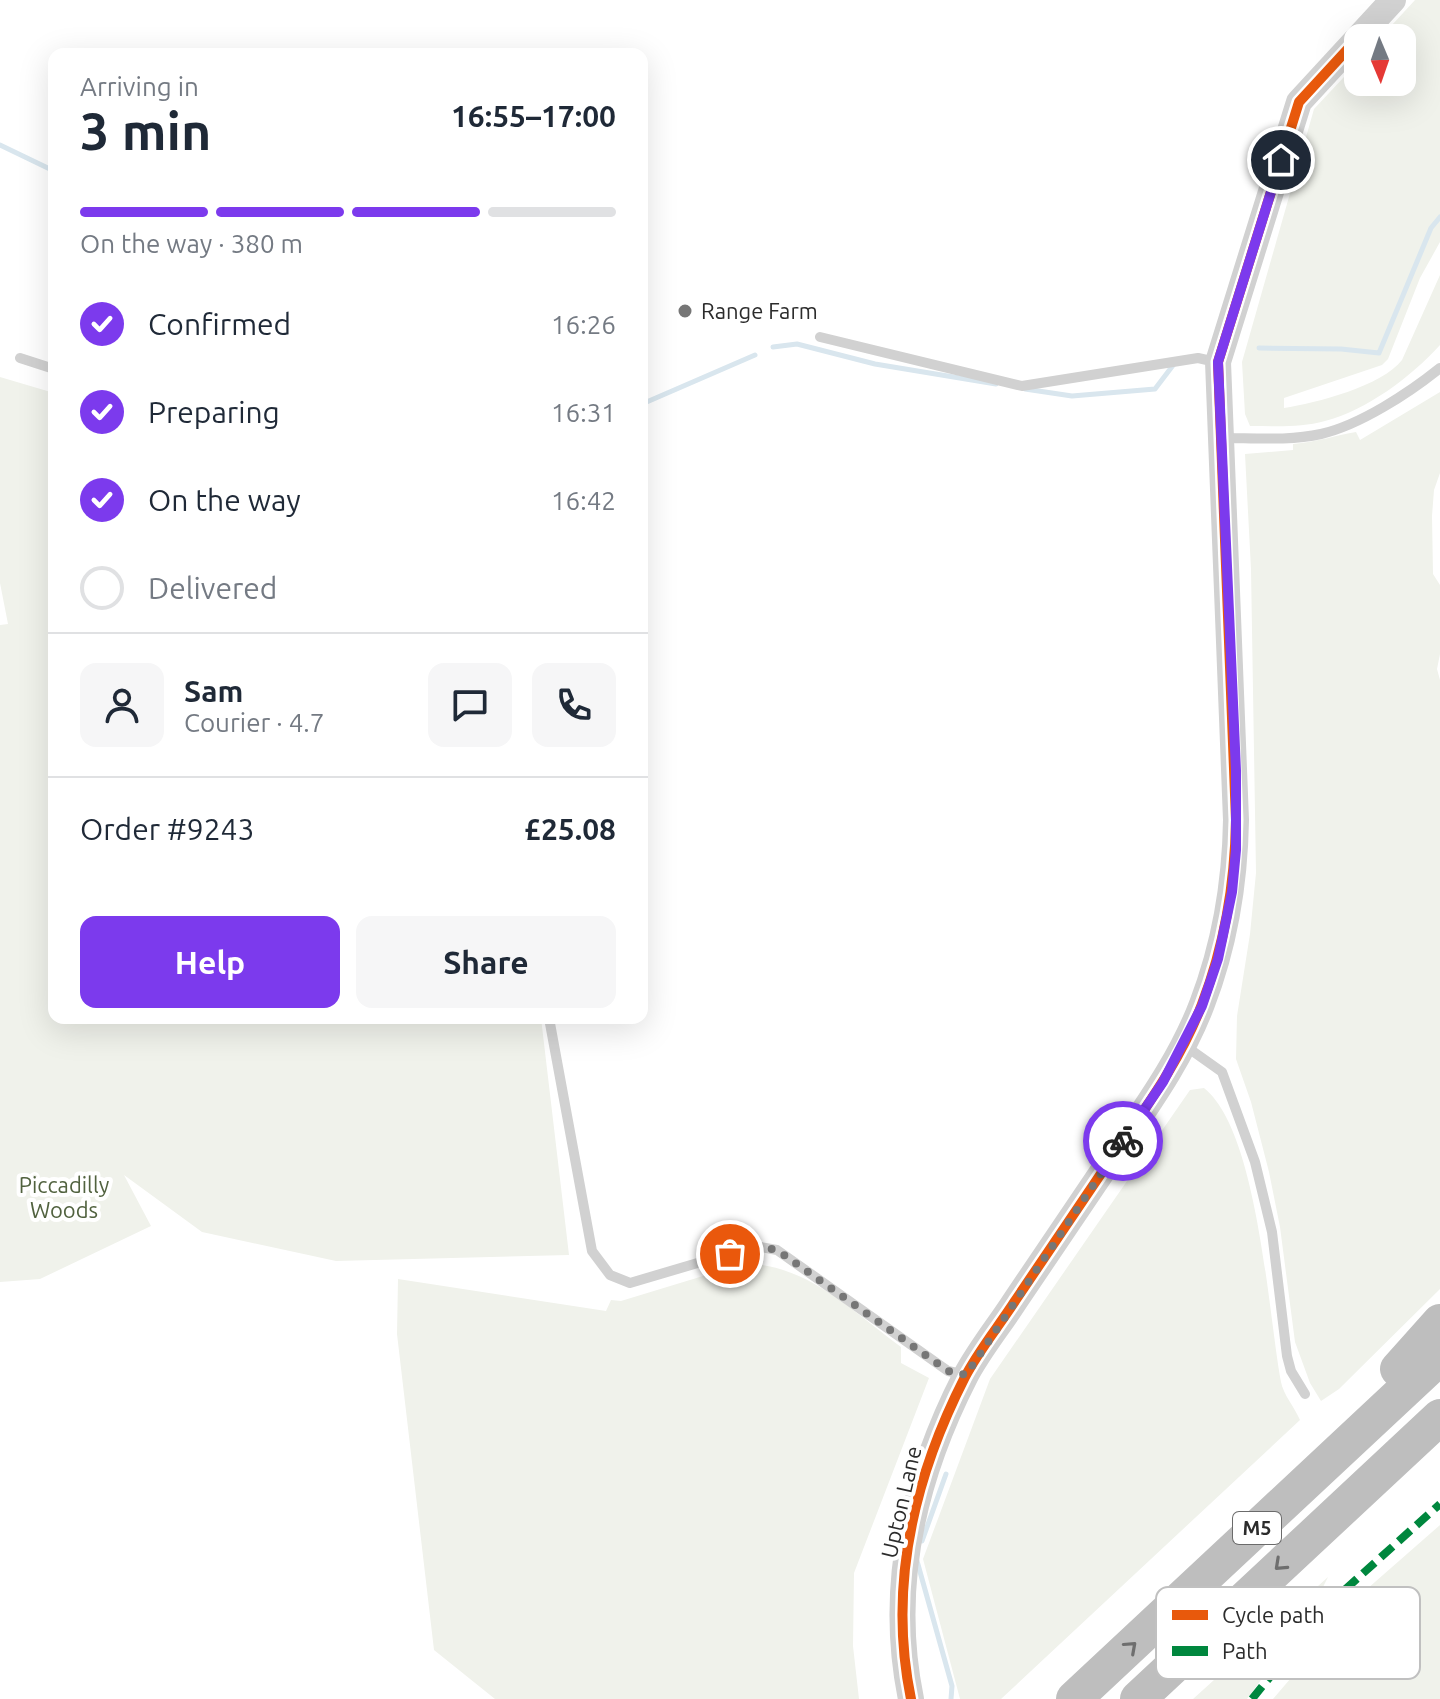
<!DOCTYPE html>
<html lang="en">
<head>
<meta charset="utf-8">
<style>
  :root { --surface:#fff; --page:#f6f6f7; --text:#1f2937; --muted:#747a83; --line:#e0e1e3; --accent:#7c3aed }
  body { margin:0; font-family:Ubuntu,sans-serif; background:var(--page); color:var(--text); height:100vh; display:flex; flex-direction:column; font-size:30px; white-space:nowrap }
  * { box-sizing:border-box; margin:0 }
  p { font-size:26px; color:var(--muted) }
  .icon { flex:none; width:44px; height:44px; fill:none; stroke:currentColor; stroke-width:2; stroke-linecap:round; stroke-linejoin:round }
  .map { position:relative; flex:1; overflow:hidden }
  .details { position:absolute; left:48px; top:48px; width:600px; height:976px; display:flex; flex-direction:column; background:var(--surface); border-radius:16px; box-shadow:0 8px 32px #0002 }
  .details>* { flex:none }
  .needle { width:52px; rotate:178deg }
  .buttons { position:absolute; left:1344px; top:24px; display:grid; gap:16px }
  .buttons a { display:grid; place-items:center; width:72px; height:72px; border-radius:16px; background:var(--surface); box-shadow:0 8px 32px #0002; font-size:40px }
  .pin { position:absolute; display:grid; place-items:center; width:68px; height:68px; color:#fff; margin:-34px; border:4px solid #fff; border-radius:50%; box-shadow:0 2px 8px #0007 }
  .courier { position:absolute; display:grid; place-items:center; width:80px; height:80px; margin:-40px; border:6px solid #7c3aed; border-radius:50%; background:#fff; color:#222; box-shadow:0 2px 10px #0007 }
  .head em { font-style:normal; font-weight:600 }
  .head div { display:flex; flex-direction:column-reverse }
  .head { display:flex; align-items:center; justify-content:space-between; height:136px; padding:0 32px }
  h1 { font-size:52px; font-weight:600; line-height:60px }
  .bar { display:grid; grid-template-columns:repeat(4,1fr); gap:12px 8px; align-content:center; height:96px; padding:0 32px }
  .bar i { height:10px; border-radius:6px; background:var(--line) }
  .bar .selected { background:var(--accent) }
  .bar p { grid-column:span 4 }
  .line { display:flex; align-items:center; gap:20px; padding:0 32px; border-top:2px solid var(--line) }
  .line div { flex:1 }
  .round { display:grid; place-items:center; flex:none; width:84px; height:84px; border-radius:16px; background:var(--page) }
  ol { padding:0 32px; list-style:none }
  li { display:flex; align-items:center; gap:24px; height:88px }
  li p { margin-inline-start:auto }
  li .icon { padding:8px; border-radius:50%; background:var(--accent); color:#fff; stroke-width:4 }
  li:last-child { color:var(--muted) }
  li i { width:44px; height:44px; border:4px solid var(--line); border-radius:50% }
  .action { display:flex; gap:16px; margin-top:auto; padding:16px 32px }
  .action a { flex:1; height:92px; border-radius:16px; background:var(--accent); color:#fff; font-size:32px; font-weight:600; line-height:92px; text-align:center }
  .action a+a { background:var(--page); color:var(--text) }
  .map>svg:first-child { display:block }
</style>
</head>
<body>
<div class="map">
<svg width="1440" height="1699" viewBox="0 0 1440 1699">
  <rect width="100%" height="100%" fill="#fff"/>
  <path fill="#f0f2eb" d="M1415,0h25v242l-20,36 -32,81 -6,6 -98,33v10c32,-5 98,-22 118,-48l38,-85v70c-29,32 -73,65 -115,76 -25,7 -50,5 -75,5l-5,-12 -3,-52 72,-253 44,-47v20h44v-44h-22z
    M0,377l54,16v625h487l28,237 -233,6 -134,-29 -78,-57 27,51 -111,53 -40,3v-657l8,-1 -8,-41z
    M1440,392v81l-6,17 -2,26 1,58 7,11v69l-3,15 3,11v609l-101,100 -18,12 -11,-18 -15,-41 -15,-115 -11,-55 -18,-70 -15,-43 1,-43 13,-82 6,-61 -5,-304 -6,-115 48,-4v-6c23,-2 45,-9 63,-12l4,8z
    M1204,1088c54,43 64,224 77,294 2,12 14,26 19,38l-299,279h-41l-37,-140 67,-180 200,-289z
    M754,1264c58,5 102,50 147,83v16l28,15 -75,195 -1,73 6,53h-364l-61,-49 -37,-316 1,-55 208,32 5,-11 10,1 105,-32z
    M1440,1525v174h-167l94,-110z
    M1328,1577l-17,34 -64,88h-54z"/>
  <g fill="none" stroke-linecap="round" stroke-linejoin="round">
    <path stroke="#d9e6ee" stroke-width="5" d="M0,145l54,26
      M773,347l24,-3 78,20 121,20
      M1259,348l82,1 38,4 52,-125 9,-11
      M1025,389l47,7 83,-7 19,-25
      M642,404l113,-49
      M922,1541l24,-67
      M917,1561l35,125 -1,13"/>
    <path stroke="#d1d1d1" stroke-width="10" d="M820,337l202,49 176,-28 18,4
      M20,358l34,11
      M1221,438c33,0 68,3 100,-4 39,-9 88,-41 119,-66
      M549,1018l43,233 18,24 20,8 125,-37 22,4 171,121 18,4
      M1184,1045l38,27 33,90 17,70 15,124 4,15 14,23"/>
    <path stroke="#d1d1d1" stroke-width="26" d="M1358,38l35,-38
      M911,1699c-23,-112 3,-222 54,-322 14,-27 34,-51 50,-76 34,-50 68,-101 102,-151 32,-47 65,-93 85,-146 23,-60 33,-121 34,-184l-18,-458 81,-260 59,-64"/>
    <path stroke="#bebebe" stroke-width="36" d="M1398,1369l42,-47
      M1074,1699l366,-342
      M1138,1699l302,-282"/>
    <path stroke="#00873e" stroke-width="8" stroke-dasharray="16 8" stroke-linecap="butt" d="M1252,1699l78,-96 110,-99"/>
    <g stroke="#fff" stroke-width="15">
      <path id="cycleway" d="M911,1699c-23,-112 3,-222 54,-322 14,-27 34,-51 50,-76 34,-50 68,-101 102,-151 32,-47 65,-93 85,-146 23,-60 33,-121 34,-184l-18,-458 81,-260 59,-64"/>
    </g>
    <use href="#cycleway" stroke="#e8590c" stroke-width="10"/>
  </g>
  <defs><path id="oneway-chevron" d="M-2-3.5L2.5 0L-2 3.5" fill="none" stroke-width="1.6" stroke-linecap="round" stroke-linejoin="round" transform="scale(2)"/></defs>
  <g stroke="#6e6e6e">
    <use href="#oneway-chevron" transform="translate(1280 1565) rotate(137)"/>
    <use href="#oneway-chevron" transform="translate(1131 1647) rotate(-42)"/>
  </g>
  <g fill="none" stroke-linecap="round" stroke-linejoin="round">
    <path stroke="#767676" stroke-width="8" stroke-dasharray="0 14.4" d="M730,1254l25,-8 22,4 171,121 18,4 157,-234"/>
    <path stroke="#7c3aed" stroke-width="10" d="M1123,1141l40,-59 39,-76 16,-47 14,-67 4,-42v-79l-18,-409 63,-202"/>
  </g>
  <circle fill="#767676" stroke="#fff" stroke-width="3" cx="685" cy="311" r="8"/>
  <g text-anchor="middle" stroke-width="8" stroke-linejoin="round" paint-order="stroke">
    <rect fill="#fff" stroke="#6b6b6b" stroke-width="2" x="1233" y="1512" width="48" height="32" rx="6"/>
    <g font-size="20" font-weight="bold" fill="#2c2c2c">
      <text x="1257" y="1535">M5</text>
    </g>
    <g font-size="22" fill="#2c2c2c" stroke="#fff" text-anchor="start">
      <text x="701" y="319">Range Farm</text>
    </g>
    <g font-size="22" fill="#51623f" stroke="#fff">
      <text x="64" y="1193">Piccadilly<tspan x="64" dy="25">Woods</tspan></text>
    </g>
    <g font-size="22" fill="#2c2c2c" stroke="#fff">
      <text transform="translate(901 1502) rotate(-77)" y="8">Upton Lane</text>
    </g>
  </g>
  <rect x="1156" y="1587" width="264" height="92" rx="12" fill="#fff" stroke="#c0c0c0" stroke-width="2"/>
  <rect x="1172" y="1610" width="36" height="10" fill="#e8590c"/>
  <rect x="1172" y="1646" width="36" height="10" fill="#00873e"/>
  <g font-size="22" fill="#2c2c2c">
    <text x="1222" y="1623">Cycle path</text>
    <text x="1222" y="1659">Path</text>
  </g>
</svg>
<div class="buttons">
<a><svg class="needle" viewBox="-14 -14 28 28"><path d="M0-13l5 13h-10z" fill="#e53935"/><path d="M0 13l5-13h-10z" fill="#747a83"/></svg></a>
</div>
<div class="pin" style="left:730px;top:1254px;background:#ea580c"><svg class="icon" aria-label="bag" viewBox="0 0 24 24"><path d="M5 8h14l-1 12H6zM9 8a3 3 0 0 1 6 0"/></svg></div>
<div class="pin" style="left:1281px;top:160px;background:#1f2937"><svg class="icon" aria-label="home" viewBox="0 0 24 24"><path d="M3 11l9-7 9 7M6 9v11h12V9"/></svg></div>
<div class="courier" style="left:1123px;top:1141px"><svg class="icon" aria-label="bike" viewBox="0 0 24 24"><circle cx="6" cy="16" r="4"/><circle cx="18" cy="16" r="4"/><path d="M6 16l4-8h5l3 8M10 8l3 8H6M13 5h3"/></svg></div>
<section class="details">
<div class="head"><div><h1>3 min</h1><p>Arriving in</p></div><em>16:55–17:00</em></div>
<div class="bar"><i class="selected"></i><i class="selected"></i><i class="selected"></i><i></i><p>On the way · 380 m</p></div>
<ol>
<li><svg class="icon" aria-label="check" viewBox="0 0 24 24"><path d="M5 12l5 5 9-10"/></svg>Confirmed<p>16:26</p></li>
<li><svg class="icon" aria-label="check" viewBox="0 0 24 24"><path d="M5 12l5 5 9-10"/></svg>Preparing<p>16:31</p></li>
<li><svg class="icon" aria-label="check" viewBox="0 0 24 24"><path d="M5 12l5 5 9-10"/></svg>On the way<p>16:42</p></li>
<li><i></i>Delivered</li>
</ol>
<div class="line" style="height:144px"><a class="round"><svg class="icon" aria-label="person" viewBox="0 0 24 24"><circle cx="12" cy="8" r="4"/><path d="M4 21q1-7 8-7t8 7"/></svg></a><div><b>Sam</b><p>Courier · 4.7</p></div><a class="round"><svg class="icon" aria-label="chat" viewBox="0 0 24 24"><path d="M4 5h16v11H9l-5 4z"/></svg></a><a class="round"><svg class="icon" aria-label="phone" viewBox="0 0 24 24"><path d="M5 4h4l2 5-3 2q2 4 5 5l2-3 5 2v4C11 20 4 13 5 4z"/></svg></a></div>
<div class="line" style="height:104px"><div>Order #9243</div><b>£25.08</b></div>
<div class="action"><a>Help</a><a>Share</a></div>
</section>
</div>
</body>
</html>
